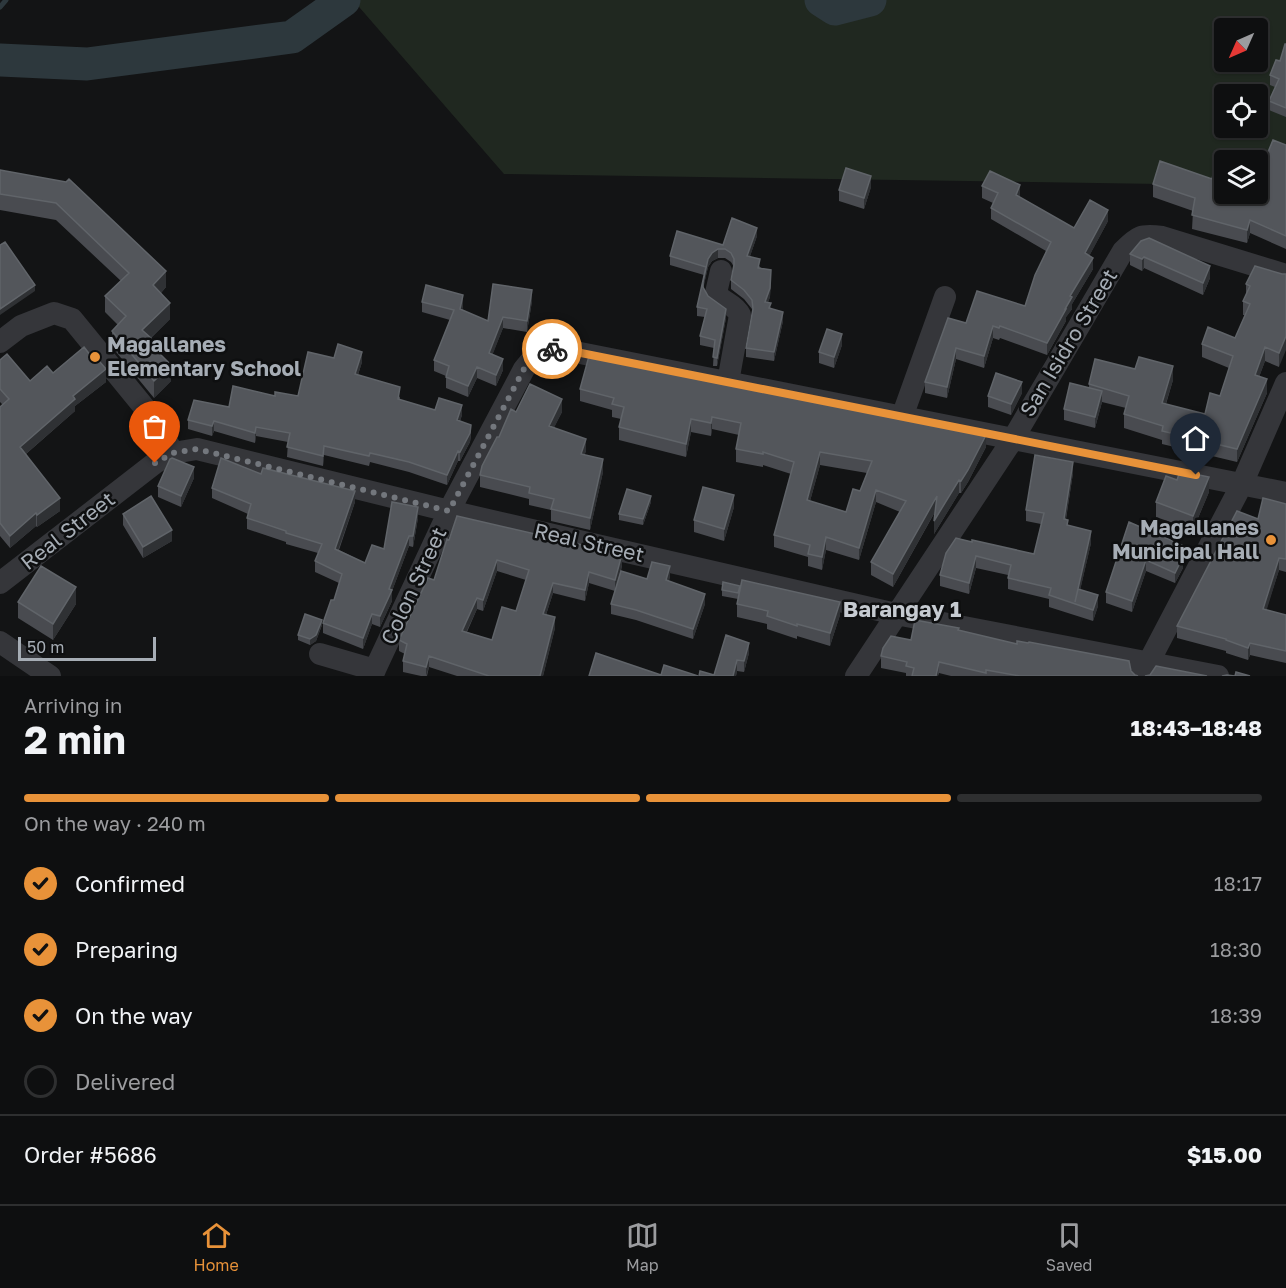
<!DOCTYPE html>
<html lang="en">
<head>
<meta charset="utf-8">
<style>
  :root { --surface:#0e0f10; --page:#171819; --text:#f1f3f6; --muted:#9b9c9f; --line:#2e2f30; --accent:#e89239 }
  body { margin:0; font-family:"Golos Text",sans-serif; background:var(--page); color:var(--text); height:100vh; display:flex; flex-direction:column; font-size:22px; white-space:nowrap }
  * { box-sizing:border-box; margin:0 }
  p { font-size:20px; color:var(--muted) }
  .icon { flex:none; width:33px; height:33px; fill:none; stroke:currentColor; stroke-width:2; stroke-linecap:round; stroke-linejoin:round }
  .map { position:relative; height:676px; overflow:hidden }
  .panel { display:flex; flex-direction:column; background:var(--surface); flex:1 }
  .panel>* { flex:none }
  .needle { width:39px; rotate:225deg }
  .controls { position:absolute; left:1214px; top:18px; display:grid; gap:12px }
  .controls a { display:grid; place-items:center; width:54px; height:54px; border-radius:6px; background:var(--surface); box-shadow:0 2px 4px #0004,0 0 0 2px var(--line); font-size:30px }
  .scale { position:absolute; left:18px; bottom:15px; width:138px; box-sizing:border-box; padding-left:6px; border:3px solid #a6adb5; border-top:0; font-size:16px; line-height:21px; white-space:nowrap; color:#a6adb5; -webkit-text-stroke:4px #0e0f10; paint-order:stroke }
  .pin { position:absolute; display:grid; place-items:center; width:51px; height:51px; color:#fff; margin:-62px -26px; border-radius:50% 50% 50% 0; rotate:-45deg; box-shadow:0 0 6px #0007 }
  .pin .icon { rotate:45deg }
  .courier { position:absolute; display:grid; place-items:center; width:60px; height:60px; margin:-30px; border:4px solid #e89239; border-radius:50%; background:#fff; color:#222; box-shadow:0 2px 8px #0007 }
  .headline em { font-style:normal; font-weight:700 }
  .headline div { display:flex; flex-direction:column-reverse }
  .headline { display:flex; align-items:center; justify-content:space-between; height:102px; padding:0 24px }
  h1 { font-size:39px; font-weight:700; line-height:45px }
  .bar { display:grid; grid-template-columns:repeat(4,1fr); gap:9px 6px; align-content:center; height:72px; padding:0 24px }
  .bar i { height:8px; border-radius:4px; background:var(--line) }
  .bar .active { background:var(--accent) }
  .bar p { grid-column:span 4 }
  .line { display:flex; align-items:center; gap:15px; padding:0 24px; border-top:2px solid var(--line) }
  .line div { flex:1 }
  ol { padding:0 24px; list-style:none }
  li { display:flex; align-items:center; gap:18px; height:66px }
  li p { margin-inline-start:auto }
  li .icon { padding:6px; border-radius:50%; background:var(--accent); color:#111; stroke-width:4 }
  li:last-child { color:var(--muted) }
  li i { width:33px; height:33px; border:3px solid var(--line); border-radius:50% }
  .dock { display:flex; justify-content:space-around; align-items:center; height:84px; border-top:2px solid var(--line); background:var(--surface); font-size:16px; color:var(--muted) }
  .dock a { display:grid; justify-items:center; gap:3px }
  .dock .active { color:var(--accent) }
  .map>svg:first-child { display:block }
</style>
</head>
<body>
<div class="map">
<svg width="1286" height="676" viewBox="0 0 1286 676">
  <rect width="100%" height="100%" fill="#131415"/>
  <path fill="#202820" fill-rule="evenodd" d="M353,0h933v186h-29v-26h-33v25l-720,-11zM1224,28h33v34h-33zM1224,94h33v34h-33z"/>
  <g fill="none" stroke-linecap="round" stroke-linejoin="round">
    <path stroke="#2d383d" stroke-width="5" d="M0,7l6,-7"/>
    <path stroke="#2d383d" stroke-width="33" d="M821,0l14,9 35,-9
      M0,60l87,4 205,-27 52,-37"/>
    <path stroke="#35363a" stroke-width="22" d="M721,271l-5,22c6,10 18,10 24,22l-12,67
      M0,342l21,-16 33,-13 18,6 85,104 16,30
      M902,417l43,-120
      M0,583l155,-120 18,-10 24,-4 252,62 447,103 322,62
      M0,642l50,34
      M320,654l55,16
      M1142,675l100,-191 44,-101
      M372,676l77,-165 75,-142c11,-14 18,-19 36,-20l726,144
      M856,676l157,-237 110,-188c15,-15 18,-17 39,-14l124,38"/>
  </g>
  <path fill="#494b50" fill-rule="evenodd" d="M1286,44v73l-17,-7v-9l6,-14 -5,-2v-10l10,-14z
    M1286,145v104l-36,-16 -3,10 -55,-14 1,-18 -40,-14v-13l59,-5 51,-15z
    M0,170l66,12 100,105 -5,6 9,26 -19,19v7l20,36 -17,17 -42,-51v-16l6,-6 -13,-13v-16l16,-15 -65,-61 -56,-10z
    M982,186l38,11 54,31 34,-7 -19,35 4,13 -21,35v5l-6,8v4l-19,34 -47,-17 -1,2 -6,-2 -9,30 -28,-9 -9,39 -22,-5v-11l41,-59 59,-17 21,-55 -55,-32v-11l2,-5 -11,-5z
    M871,187l-7,22 -25,-8v-11z
    M757,236l-7,20 21,23 -1,18 -2,5 3,7 12,12 -9,40 -28,-4v-9l6,-35v-4l-8,-10 -13,-10v-9l3,-13 -3,-5 -6,-4h-7l-6,3 -4,6 -5,21 5,8 18,22 -9,48h-4l1,-18 -14,-3v-9l5,-19 -8,-1v-9l7,-32 -34,-10v-9z
    M1130,254l80,12v12l-7,17 -59,-27 -2,3 -12,-6z
    M1282,274l-3,93 -14,-6 -6,16 8,16 -30,69 -75,-18v-4l-38,-12v-14l2,-6 -24,-6 -7,26 -31,-8v-11l25,-21v-4l84,-4 -7,24 39,10 15,-18 9,-28 -27,-11v-13l33,-6 10,-23h-2v-14l3,-6v-11z
    M532,301l-5,31 -24,-4 -11,27 11,15 -7,16 -19,-8 -9,19 -22,-9v-12l-12,-5v-11l16,-40 -28,-8v-10l41,4 -1,4 26,11z
    M842,345l-8,23 -15,-5v-11z
    M91,356l15,26 -31,24v5l-49,43 34,57 -23,16 -1,-1 -26,22 -10,-12v-129l3,-2 -3,-3v-42l30,21 23,-8z
    M334,358l28,4 -4,13 42,22v3l35,10 27,5 -2,6 11,14 -1,7 -10,19h-2l-11,24 -38,-13 -39,-10 -1,4 -45,-11 -1,11 -36,-9 1,-15 -32,-6 -1,7 -41,-12 -2,5 -24,-7v-9l41,-13 46,-11h23z
    M580,389l406,58 -18,35 -7,11h-2l-25,41 1,-22 -42,75 -22,-12v-13l29,-50 -24,-10 -17,58 -33,-10 -4,20 -14,-4v-9l-34,-10v-12l17,-61 -28,-9v2l-27,-5v-13l3,-14 -27,-6 -1,7 -20,-4 -5,25 -67,-17v-13l2,-8 -9,-2v-7l-32,-9zM820,465l47,8 -7,18 -14,21 -36,-11z
    M1022,393l-11,22 -23,-8v-11z
    M516,412h46l-8,15 32,24 -2,4 19,17 -13,58 -39,-9v-11l-22,-5v-6l-49,-12v-12l19,-38z
    M1073,473l-7,46 2,7 23,17 -11,47 18,16 -5,15 -44,-14v-8l-41,-10v-14l-32,-7 -7,26 -29,-8v-11l32,-33 62,12 7,-30 -15,-3v-11z
    M261,474l94,28 -16,48 26,13 19,-14 34,-31 -5,29 -4,-1 -17,45v10l-12,26 -8,-3 -9,25 -40,-16v-10l11,-23 5,-17 -24,-11v-11l3,-8 -32,-9v-2l-39,-13v-11l1,-4 -36,-16v-10z
    M194,478l-13,29 -23,-10v-11z
    M1209,492l-16,38 -37,-13v-15z
    M651,502l-8,23 -24,-5v-6z
    M1286,504v68l-7,-2 -13,40 20,5v48l-36,-8 -2,5 -22,-7v-2l-49,-13v-12l81,-107z
    M734,507l-10,34 -30,-9v-12z
    M123,514l49,27 -29,17 -20,-33z
    M1129,522l52,35 2,11 -8,15 -29,-12 -14,41 -26,-9v-11z
    M447,539l175,26 -1,6 26,8 23,-3 -1,5 36,23 -12,35 -57,-19 -25,-6v-10l4,-13 -26,-8 -4,18 -32,-8 -7,22 9,13 -12,48h-86l-28,-9 -2,9h-6l-18,-4v-11l2,-7 -6,-3v-11l35,-60zM497,571l29,9 -10,31 -24,29 -25,-8 10,-23 6,2z
    M722,590l18,1 100,24 -10,31 -33,-10v3l-30,-10v-5l-30,-7v-13l1,-5 -16,-3z
    M18,602l58,2 -23,36 -35,-22z
    M322,625l-6,16 -6,4 -12,-5v-5z
    M959,631l172,40 4,4 3,1h-187l-12,-3 -1,3h-32v-3l-25,-5v-12l30,-16z
    M726,635l23,18 -5,19 -7,-1 -1,5h-37l15,-1z"/>
  <path fill="#2f3134" d="M871,176v11l-7,22v-11z
    M1020,185v12l-4,-2z
    M1108,210v11l-23,43v-11z
    M1250,220v13l-3,10v-13z
    M757,228v8l-10,29v-9z
    M718,249v9l-6,3 -4,6 -5,23v-8l5,-23 4,-6z
    M1144,257v11l-2,3v-12z
    M1093,258v11l-21,35v5l-6,8v4l-19,34v-12l23,-47z
    M1210,266v12l-7,17v-12z
    M771,270l-1,27 -5,14v-9z
    M166,271v16l-13,15v-17z
    M35,285v6l-35,24v-6z
    M532,290v11l-5,31v-11z
    M463,295v11l-3,14v-11z
    M170,303v16l-28,27v-16z
    M726,309v9l-9,48v-8z
    M783,312v9l-9,40v-9z
    M503,317v11l-14,36v-11z
    M993,326v12l-9,30v-12z
    M842,334v11l-8,23v-11z
    M1286,336v14l-7,17v-14z
    M1265,347v14l-10,27v-13z
    M956,348v11l-9,39v-11z
    M362,352v10l-7,22v-10z
    M503,359v11l-7,16v-11z
    M171,365v16l-17,17v-17z
    M1173,366v14l-11,36v-13z
    M477,367v11l-9,19v-11z
    M106,369v13l-31,24v5l-55,48v-12l53,-51z
    M1267,379v14l-30,69v-13z
    M1022,382v11l-11,22v-11z
    M1102,391v11l-7,26v-11z
    M562,399v13l-13,26v-12z
    M462,405v10l-5,15v-10z
    M712,417v12l-1,7v-13z
    M691,419v13l-5,25v-13z
    M214,421v10l-2,5v-10z
    M471,425v10l-1,7 -10,19v-9z
    M256,427v9l-1,7v-10z
    M986,435v12l-18,35 -7,11v-12z
    M586,439v12l-5,16v-13z
    M324,446v9l-1,11v-10z
    M458,451v10l-11,24v-10z
    M820,452v13l-13,47v-12z
    M603,459v13l-13,58v-12z
    M1073,462v11l-9,57v-11z
    M194,467v11l-13,29v-11z
    M1209,477v15l-16,38v-14z
    M959,480v13l-25,41v-13z
    M876,490v12l-17,58v-12z
    M355,491v11l-20,57v-10z
    M734,495v12l-10,34v-12z
    M651,496v6l-8,23v-6z
    M937,496v12l-44,79v-13z
    M60,498v13l-23,16v-12z
    M418,507v11l-5,29v-11z
    M36,513v13l-26,22v-12z
    M172,530v11l-29,17v-11z
    M1091,531v12l-14,61 -2,-2z
    M409,536v10l-17,45v10l-12,26v-11l9,-27z
    M826,537v13l-4,20v-13z
    M1182,545v11l-5,10v-11z
    M622,554v11l-7,26v-11z
    M976,556v12l-7,26v-11z
    M1183,557v11l-8,15v-10z
    M1279,558v12l-16,52v-13z
    M497,560v11l-14,40v-11z
    M1146,560v11l-14,41v-11z
    M670,566v10l-4,14v-10z
    M589,572v11l-4,18v-11z
    M553,583v10l-10,31v-10z
    M76,587v17l-23,36v-16z
    M705,594v10l-12,35v-10z
    M1098,595v11l-5,15v-11z
    M477,598v11l-15,32v-10z
    M840,602v13l-10,31v-13z
    M372,614v10l-9,25v-11z
    M555,617v11l-12,48h-3z
    M322,620v5l-6,16 -6,4v-6z
    M749,643v10l-5,19v-11z
    M1250,643v12l-2,5v-12z
    M429,656v11l-3,9v-9z
    M737,660v11l-1,5h-3z
    M939,662l-1,14h-2z"/>
  <path fill="#53565b" stroke="#606469" stroke-width="1.5" fill-rule="evenodd" d="M1285,44h1v64l-17,-7 10,-22 -9,-4 6,-15 4,1z
    M1273,140l13,5v91l-36,-16 -3,10 -55,-15 3,-17 -42,-14 7,-23 52,18 7,-27 31,8h-26v34h33v-31l6,1z
    M846,168l25,8 -7,22 -25,-8z
    M0,170l66,12 3,-3 97,92 -13,14 17,18 -28,27 9,8 -3,4 23,23 -17,16 -42,-50 14,-15 -21,-20 24,-23 -73,-70 -56,-9z
    M990,171l30,14 -4,10 58,33 16,-28 18,10 -23,43 8,5 -23,38 2,1 -7,12h1l-19,34 -47,-17 -1,2 -6,-2 -9,30 -28,-8 -9,39 -22,-5 23,-64 18,5 11,-32 48,15 10,-31 16,-33 -60,-34 7,-15 -16,-7z
    M732,218l25,10 -10,28 13,3 -2,9 13,2 -1,18 -5,14 6,1 -2,5 14,4 -9,40 -28,-4 7,-39 -1,-9 -8,-10 -13,-10 3,-15v-6l-3,-6 -6,-4h-7l-6,4 -4,6 -5,23v5l5,9 18,13 -9,49 -4,-1 2,-17 -15,-4 7,-27 -10,-2 9,-40 -36,-11 7,-25 46,14z
    M1149,238l61,28 -7,17 -59,-26 -2,2 -12,-5 11,-13z
    M5,242l30,43 -35,24v-64z
    M1255,266l27,8h4v62l-7,17 -14,-6 -10,28 12,4 -30,70 -75,-18 1,-5 -39,-12 5,-18 -40,-12 6,-25 40,10 4,-12 34,9 -11,37 43,11 5,-21 10,3 13,-40 -31,-12 6,-17 27,11 15,-34 -7,-3 7,-15 -4,-2z
    M493,284l39,6 -5,31 -24,-4 -14,36 14,6 -7,16 -19,-8 -9,19 -22,-9 3,-11 -15,-6 20,-50 -32,-8 4,-17 37,10 -3,14 28,12z
    M827,329l15,5 -8,23 -15,-5z
    M338,344l24,8 -7,22 45,13 -2,12 37,11 4,-12 23,7 -5,15 14,5 -1,8 -10,19 -2,-1 -11,24 -38,-13 -39,-9 -1,3 -45,-10 -1,10 -36,-9 3,-14 -34,-6 -1,6 -41,-12 -2,5 -24,-6 6,-20 35,7 4,-21 42,10v-4l23,4 10,-44 26,6z
    M84,347l7,9 2,-2 13,15 -33,27 2,3 -55,48 40,51 -23,17 -1,-2 -26,23 -10,-13v-116l9,-8 -9,-10v-29l7,-6 23,27 17,-15 6,7z
    M589,356l397,79 -18,35 -7,11 -2,-1 -25,41 3,-25 -44,78 -22,-12 35,-61 -30,-11 -17,58 -33,-11 -4,20 -14,-3 2,-9 -36,-10 20,-73 -31,-10v2l-27,-5 5,-26 -29,-6 -1,6 -20,-4 -5,25 -67,-17 5,-20 -12,-3 2,-6 -34,-9zM820,452l52,9 -12,30 -7,-2 -7,23 -39,-12z
    M996,373l26,9 -11,22 -23,-8z
    M1070,383l32,8 -7,26 -31,-8z
    M530,384l32,15 -13,27 37,13 -5,15 22,5 -13,59 -39,-9 3,-10 -25,-6 1,-6 -50,-12 2,-9 15,-29h2l12,-28 5,3z
    M1035,455l38,7 -9,57 4,1 -1,5 24,6 -16,71 3,-13 20,6 -5,15 -44,-15 2,-7 -43,-10 3,-13 -35,-9 -7,27 -29,-8 6,-22 10,-15 16,4v-2l62,14 10,-41 -18,-3z
    M172,458l22,9 -13,29 -23,-10 12,-27z
    M221,458l40,16 2,-6 92,23 -20,58 30,14 7,-18 12,4 8,-47 26,5 -5,29h-4l-20,53 3,1 -12,26 -8,-2 -9,24 -40,-15 8,-23h3l8,-26 -27,-13 7,-17 -36,-11v-2l-39,-13 4,-14 -39,-16z
    M1180,471l29,6 -16,39 -37,-14 10,-26 11,4z
    M703,487l31,8 -10,34 -30,-9z
    M627,489l24,7 -8,23 -24,-5z
    M151,496l21,34 -29,17 -20,-33z
    M1263,498l23,6v55l-7,-1 -16,51 23,6v36l-36,-8 -2,5 -22,-8v-1l-49,-13 60,-115 21,8z
    M457,516l165,38 -7,26 -26,-8 -4,18 -32,-7 -10,31 12,3 -15,59h-51l-60,-20 -3,11 -23,-6 4,-17 -8,-4 29,-62 6,2 13,-41 2,1zM497,560l32,10 -13,41 -14,-4 -10,33 -30,-9 15,-33 6,2z
    M1129,522l53,23 -5,10 6,2 -8,16 -29,-13 -14,41 -26,-9z
    M652,562l18,4 -4,14 39,14 -12,35 -57,-19 -25,-6 10,-33 26,8z
    M41,566l35,21 -23,37 -35,-22z
    M742,580l98,22 -10,31 -33,-9v2l-30,-10 1,-5 -31,-7z
    M723,582l17,4 -2,7 -16,-3z
    M305,614l17,6 -6,15 -6,4 -12,-4z
    M915,620l44,8 -1,2 59,14v-3l11,2 1,-1 100,19 2,10 4,4 3,1h-118l-34,-6v3l-47,-11 -3,14h-24l2,-8 -8,-2 1,-4 -26,-6 2,-8 8,-12 20,4z
    M726,635l23,8 -5,18 -7,-1 -4,16h-34l1,-5 14,4z
    M596,653l65,22 3,-10 34,11h-109z
    M1156,666l51,10h-62l5,-1z
    M1236,672l14,4h-28l5,-1 8,1z"/>
  <g fill="none" stroke-linecap="round" stroke-linejoin="round">
    <path stroke="#73777d" stroke-width="6" stroke-dasharray="0 10.8" d="M155,463l18,-10 24,-4 252,62 75,-142 11,-14 17,-6"/>
    <path stroke="#e89239" stroke-width="8" d="M552,349l29,4 615,122"/>
  </g>
  <g fill="#e89239" stroke="#0e0f10" stroke-width="2">
    <circle cx="95" cy="357" r="6"/>
    <circle cx="1271" cy="540" r="6"/>
  </g>
  <g text-anchor="middle" stroke-width="5" stroke-linejoin="round" paint-order="stroke">
    <g font-size="21" fill="#a6adb5" stroke="#0e0f10">
      <text transform="translate(1069 343) rotate(-59)" y="7">San Isidro Street</text>
      <text transform="translate(68 531) rotate(-38)" y="7">Real Street</text>
      <text transform="translate(589 543) rotate(13)" y="7">Real Street</text>
      <text transform="translate(414 586) rotate(-65)" y="7">Colon Street</text>
    </g>
    <g font-size="21" font-weight="bold" fill="#a6adb5" stroke="#0e0f10" text-anchor="start">
      <text x="107" y="352">Magallanes<tspan x="107" dy="24">Elementary School</tspan></text>
      <text x="1259" y="535" text-anchor="end">Magallanes<tspan x="1259" dy="24">Municipal Hall</tspan></text>
    </g>
    <g font-size="22" font-weight="bold" fill="#c6cbd1" stroke="#0e0f10">
      <text x="902" y="617">Barangay 1</text>
    </g>
  </g>
</svg>
<div class="controls">
<a><svg class="needle" viewBox="-14 -14 28 28"><path d="M0-13l5 13h-10z" fill="#e53935"/><path d="M0 13l5-13h-10z" fill="#9b9c9f"/></svg></a>
<a><svg class="icon" aria-label="locate" viewBox="0 0 24 24"><circle cx="12" cy="12" r="6"/><path d="M12 2v4M12 18v4M2 12h4M18 12h4"/></svg></a>
<a><svg class="icon" aria-label="layers" viewBox="0 0 24 24"><path d="M12 4l9 5-9 5-9-5zM3 14l9 5 9-5"/></svg></a>
</div>
<div class="scale">50 m</div>
<div class="pin" style="left:155px;top:463px;background:#ea580c"><svg class="icon" aria-label="bag" viewBox="0 0 24 24"><path d="M5 8h14l-1 12H6zM9 8a3 3 0 0 1 6 0"/></svg></div>
<div class="pin" style="left:1196px;top:475px;background:#1f2937"><svg class="icon" aria-label="home" viewBox="0 0 24 24"><path d="M3 11l9-7 9 7M6 9v11h12V9"/></svg></div>
<div class="courier" style="left:552px;top:349px"><svg class="icon" aria-label="bike" viewBox="0 0 24 24"><circle cx="6" cy="16" r="4"/><circle cx="18" cy="16" r="4"/><path d="M6 16l4-8h5l3 8M10 8l3 8H6M13 5h3"/></svg></div>
</div>
<section class="panel">
<div class="headline"><div><h1>2 min</h1><p>Arriving in</p></div><em>18:43–18:48</em></div>
<div class="bar"><i class="active"></i><i class="active"></i><i class="active"></i><i></i><p>On the way · 240 m</p></div>
<ol>
<li><svg class="icon" aria-label="check" viewBox="0 0 24 24"><path d="M5 12l5 5 9-10"/></svg>Confirmed<p>18:17</p></li>
<li><svg class="icon" aria-label="check" viewBox="0 0 24 24"><path d="M5 12l5 5 9-10"/></svg>Preparing<p>18:30</p></li>
<li><svg class="icon" aria-label="check" viewBox="0 0 24 24"><path d="M5 12l5 5 9-10"/></svg>On the way<p>18:39</p></li>
<li><i></i>Delivered</li>
</ol>
<div class="line" style="height:78px"><div>Order #5686</div><b>$15.00</b></div>
</section>
<nav class="dock">
<a class="active"><svg class="icon" aria-label="home" viewBox="0 0 24 24"><path d="M3 11l9-7 9 7M6 9v11h12V9"/></svg>Home</a>
<a><svg class="icon" aria-label="map" viewBox="0 0 24 24"><path d="M3 6l6-2 6 2 6-2v14l-6 2-6-2-6 2zM9 4v14M15 6v14"/></svg>Map</a>
<a><svg class="icon" aria-label="saved" viewBox="0 0 24 24"><path d="M7 4h10v16l-5-4-5 4z"/></svg>Saved</a>
</nav>
</body>
</html>
